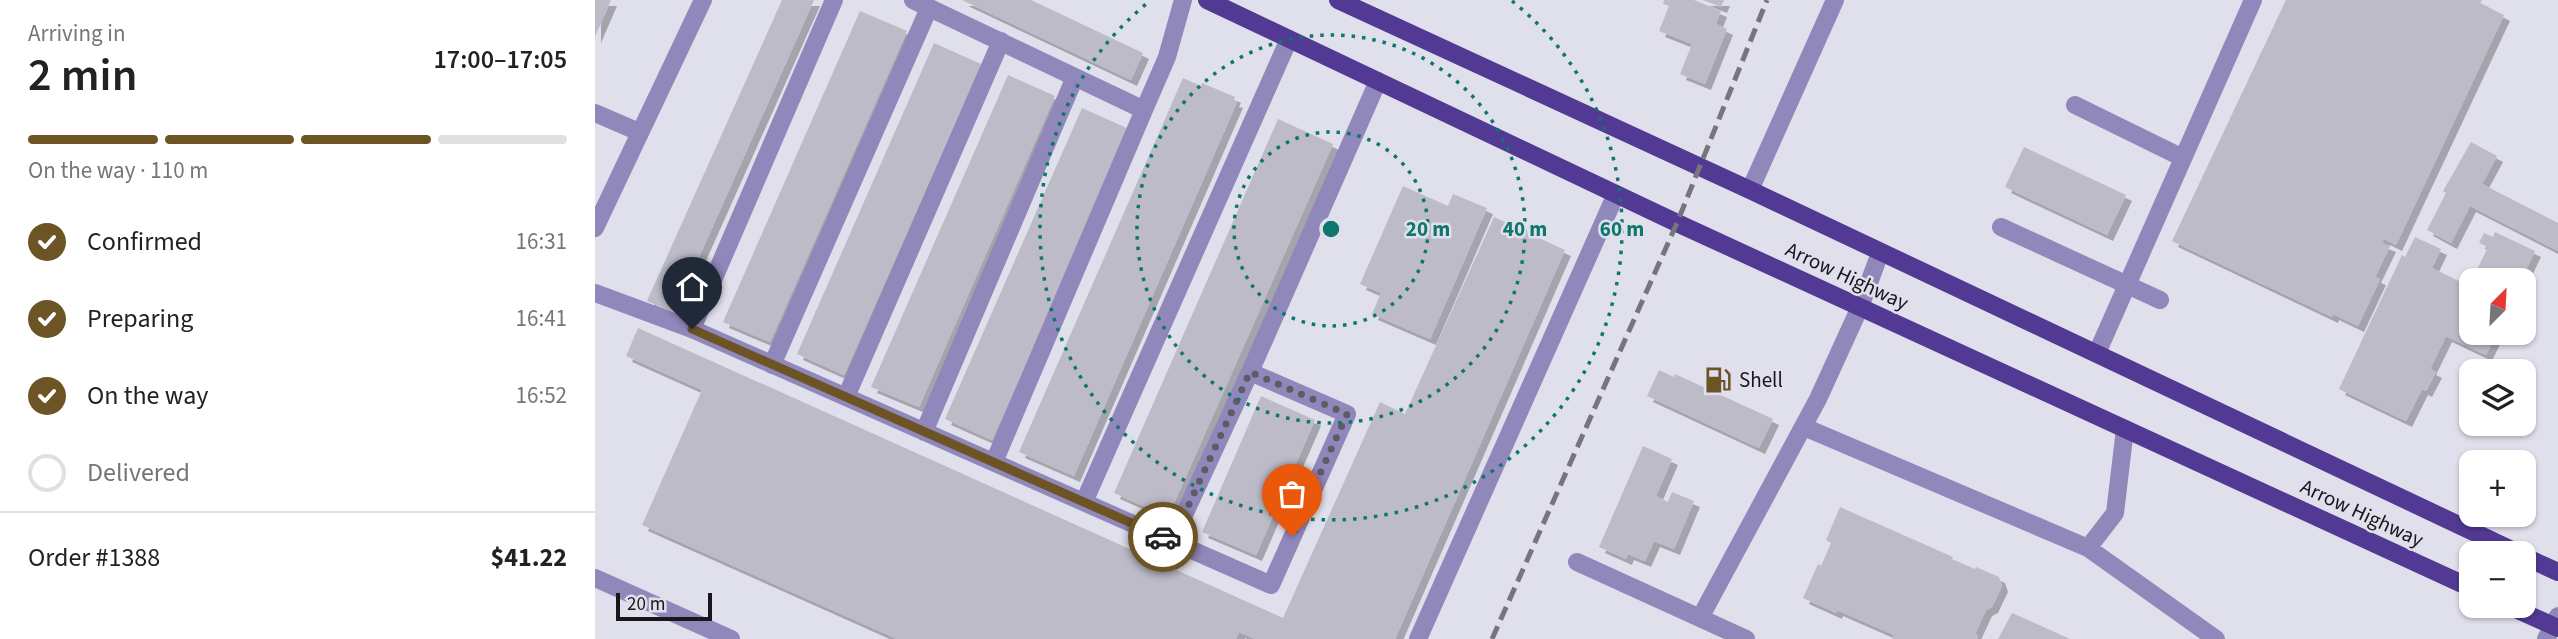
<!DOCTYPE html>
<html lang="en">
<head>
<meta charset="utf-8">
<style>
  :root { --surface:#fff; --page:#f6f6f6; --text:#222; --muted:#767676; --line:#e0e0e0; --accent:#6c5425 }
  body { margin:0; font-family:"Source Sans 3",sans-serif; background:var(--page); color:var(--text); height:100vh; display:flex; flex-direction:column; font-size:26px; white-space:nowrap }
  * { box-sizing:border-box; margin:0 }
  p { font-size:23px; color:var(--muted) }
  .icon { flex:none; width:38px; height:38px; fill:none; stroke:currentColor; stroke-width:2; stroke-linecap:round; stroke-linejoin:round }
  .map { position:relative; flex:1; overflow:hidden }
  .panel { display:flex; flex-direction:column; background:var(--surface); width:595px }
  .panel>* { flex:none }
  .needle { width:46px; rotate:24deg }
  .tools { position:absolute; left:1864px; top:268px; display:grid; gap:14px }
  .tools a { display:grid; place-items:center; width:77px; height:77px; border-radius:14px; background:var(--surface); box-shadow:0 2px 5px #0004; font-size:35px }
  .scale { position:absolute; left:21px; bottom:18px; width:96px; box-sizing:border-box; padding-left:7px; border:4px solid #17161a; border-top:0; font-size:19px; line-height:24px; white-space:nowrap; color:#17161a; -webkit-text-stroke:5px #e0dfec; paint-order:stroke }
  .pin { position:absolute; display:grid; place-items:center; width:60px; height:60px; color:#fff; margin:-72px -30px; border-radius:50% 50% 50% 0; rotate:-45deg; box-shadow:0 0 7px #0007 }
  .pin .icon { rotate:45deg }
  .courier { position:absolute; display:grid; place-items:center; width:70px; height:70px; margin:-35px; border:5px solid #6c5425; border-radius:50%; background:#fff; color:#222; box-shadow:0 2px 9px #0007 }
  .overview em { font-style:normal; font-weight:600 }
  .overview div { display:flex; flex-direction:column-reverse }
  .overview { display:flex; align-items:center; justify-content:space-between; height:119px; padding:0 28px }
  h1 { font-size:46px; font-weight:600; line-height:52px }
  .bar { display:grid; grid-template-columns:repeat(4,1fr); gap:10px 7px; align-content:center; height:84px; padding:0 28px }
  .bar i { height:9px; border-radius:5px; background:var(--line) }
  .bar .current { background:var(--accent) }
  .bar p { grid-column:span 4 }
  .line { display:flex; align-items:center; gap:18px; padding:0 28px; border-top:2px solid var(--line) }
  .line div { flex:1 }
  ol { padding:0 28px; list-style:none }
  li { display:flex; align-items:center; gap:21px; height:77px }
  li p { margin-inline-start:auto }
  li .icon { padding:7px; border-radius:50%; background:var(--accent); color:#fff; stroke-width:4 }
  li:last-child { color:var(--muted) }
  li i { width:38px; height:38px; border:4px solid var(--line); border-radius:50% }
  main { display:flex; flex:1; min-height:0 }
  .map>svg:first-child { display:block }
</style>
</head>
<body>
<main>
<section class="panel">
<div class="overview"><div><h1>2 min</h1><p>Arriving in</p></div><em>17:00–17:05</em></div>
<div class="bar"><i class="current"></i><i class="current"></i><i class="current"></i><i></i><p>On the way · 110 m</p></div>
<ol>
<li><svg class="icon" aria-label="check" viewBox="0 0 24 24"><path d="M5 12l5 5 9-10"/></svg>Confirmed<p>16:31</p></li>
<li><svg class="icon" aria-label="check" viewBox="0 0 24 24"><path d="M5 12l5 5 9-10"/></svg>Preparing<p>16:41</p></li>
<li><svg class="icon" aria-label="check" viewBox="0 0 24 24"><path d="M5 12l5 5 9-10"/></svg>On the way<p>16:52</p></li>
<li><i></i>Delivered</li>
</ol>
<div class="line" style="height:91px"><div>Order #1388</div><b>$41.22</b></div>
</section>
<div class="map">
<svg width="1963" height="639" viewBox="0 0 1963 639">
  <defs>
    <filter id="shadow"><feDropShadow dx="6" dy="6" stdDeviation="0" flood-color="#0004"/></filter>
  </defs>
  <rect width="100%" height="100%" fill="#e0dfec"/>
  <path fill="#bdbbc8" filter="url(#shadow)" d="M0,0h16l-16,37z
    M187,0h32l-140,313 -27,-12z
    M367,0h69l112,53 -12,27z
    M1069,0h30l27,11 -5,13 11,5 -22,55 -25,-10 12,-30 -33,-13 10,-25 -6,-2z
    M1108,0h21l-3,7z
    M1691,0h196l-2,3 24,12 -108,230 -12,-6 -2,4 8,3 -15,31 5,2 -22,47 -25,-12 -1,3 -160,-76z
    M265,11l47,20 -137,311 -47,-20z
    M339,43l47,21 -137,311 -47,-21z
    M413,75l47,21 -136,311 -48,-20z
    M588,78l18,8 1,-3 33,14 -2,4 4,1 -163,374 -55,-24z
    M487,108l47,21 -137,311 -47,-21z
    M683,119l55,25 -165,373 -54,-24z
    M1876,142l26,14 -15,28 76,39v28l-88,-45 -19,37 -24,-13 19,-37 -3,-2z
    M1429,147l102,48 -19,40 -102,-48z
    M808,186l45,20 5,-12 34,14 -57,131 -58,-25 9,-21 -21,-9z
    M899,217l71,33 -170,389h-139l-17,-7 -3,7h-339l-255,-114 60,-135 -76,-34 12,-28 645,290 97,-216 25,12z
    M1900,232l40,19 -14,29h-49l16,-33 -9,-4 5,-10 9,4z
    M1820,237l26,12 -9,19 37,18 2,-4v50h26l-11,23 -40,-19 -16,33 6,3 -10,19 -4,-2 -16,32 -67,-32 63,-134 3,2z
    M1064,370l15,7 1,-3 98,45 -14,29 -112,-52z
    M666,396l54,24 -59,135 -54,-23z
    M1048,446l29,13 -16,37 12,6 4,-10 22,9 -20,48 -20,-8 -9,20 -17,-7 -2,5 -27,-12z
    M1245,507l113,50 -1,2 23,10 1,-2 23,10 3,9 -10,21 -6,3 -11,24 3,2 -1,3h-85l2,-4 -57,-25 -1,3 -33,-15 15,-34 3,2 10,-23 -5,-3z
    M1417,613l58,26h-72z"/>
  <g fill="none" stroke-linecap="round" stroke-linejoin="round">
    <path stroke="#9087ba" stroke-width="18" d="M239,0l-142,329 579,256 76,-171 -97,-42 128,-291
      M318,0l231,110 23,-53 16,-57
      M1480,105l108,53
      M0,113l44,19
      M1155,190l85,-190
      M1406,227l159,73
      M0,228l108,-228
      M0,293l97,36
      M1502,353l156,-353
      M177,365l157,-357
      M251,397l155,-356
      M1209,427l284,121 128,91
      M329,432l151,-355
      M399,462l150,-352
      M489,502l205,-463
      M577,541l78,-169
      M1493,548l27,-35 10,-84
      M982,562l169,77
      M0,578l136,61
      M1105,618l118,-219 42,-92 20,-54
      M823,639l198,-445
      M1951,639l12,-23"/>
    <path stroke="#523993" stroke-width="18" d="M612,0l470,223 794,365
      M743,0l412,190 768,363
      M1928,556l35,16
      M1914,606l49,22"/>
    <path stroke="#76757d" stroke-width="5" stroke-dasharray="14 7" stroke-linecap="butt" d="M897,639l185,-416 90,-223"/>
  </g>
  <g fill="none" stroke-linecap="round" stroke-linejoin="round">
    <path stroke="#5d5c64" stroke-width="7" stroke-dasharray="0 12.6" d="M568,537l9,4 78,-169 97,42 -55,122"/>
    <path stroke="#6c5425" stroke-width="9" d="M97,329l471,208"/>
  </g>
  <g fill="none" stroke="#0f766e" stroke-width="3.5" stroke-dasharray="3.5 7">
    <circle cx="736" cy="229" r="97"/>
    <circle cx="736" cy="229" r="194"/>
    <path d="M917 1A291 291 0 1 1 555 1"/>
  </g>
  <defs>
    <g id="fuel-bare" transform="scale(2.1)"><path d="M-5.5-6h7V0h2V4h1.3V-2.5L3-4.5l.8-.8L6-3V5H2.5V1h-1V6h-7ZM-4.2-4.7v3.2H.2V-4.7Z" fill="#6c5425" stroke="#e0dfec" stroke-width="2.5" paint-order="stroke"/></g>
  </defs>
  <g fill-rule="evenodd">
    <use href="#fuel-bare" x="1123" y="380"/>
  </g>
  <g text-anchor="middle" stroke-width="5" stroke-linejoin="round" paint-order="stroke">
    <g font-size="21" fill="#17161a" stroke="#e0dfec">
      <text transform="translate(1252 276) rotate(25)" y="7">Arrow Highway</text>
      <text transform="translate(1767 513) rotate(25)" y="7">Arrow Highway</text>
    </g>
    <g font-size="21" fill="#17161a" stroke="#e0dfec" text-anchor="start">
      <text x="1144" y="387">Shell</text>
    </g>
  </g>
  <circle cx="736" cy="229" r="10" fill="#0f766e" stroke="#e0dfec" stroke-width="3.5"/>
  <g font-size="21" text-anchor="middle" font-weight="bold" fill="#0f766e" stroke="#e0dfec" stroke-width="5" stroke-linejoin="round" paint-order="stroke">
    <text x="833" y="236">20 m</text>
    <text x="930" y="236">40 m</text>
    <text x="1027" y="236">60 m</text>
  </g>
</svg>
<div class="tools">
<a><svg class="needle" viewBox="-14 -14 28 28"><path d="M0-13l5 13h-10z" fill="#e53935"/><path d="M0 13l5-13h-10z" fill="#767676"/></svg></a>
<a><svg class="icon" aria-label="layers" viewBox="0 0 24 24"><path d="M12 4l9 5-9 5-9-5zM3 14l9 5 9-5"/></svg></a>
<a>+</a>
<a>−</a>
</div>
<div class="scale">20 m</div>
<div class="pin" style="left:697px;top:536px;background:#ea580c"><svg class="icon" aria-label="bag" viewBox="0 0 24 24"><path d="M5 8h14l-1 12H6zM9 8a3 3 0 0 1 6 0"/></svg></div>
<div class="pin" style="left:97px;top:329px;background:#1f2937"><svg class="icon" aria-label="home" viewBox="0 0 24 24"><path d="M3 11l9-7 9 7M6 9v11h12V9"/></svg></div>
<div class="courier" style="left:568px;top:537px"><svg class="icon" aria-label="car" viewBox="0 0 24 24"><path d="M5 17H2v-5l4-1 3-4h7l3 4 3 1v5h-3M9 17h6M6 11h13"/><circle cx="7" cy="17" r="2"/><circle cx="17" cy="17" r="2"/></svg></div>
</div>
</main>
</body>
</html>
